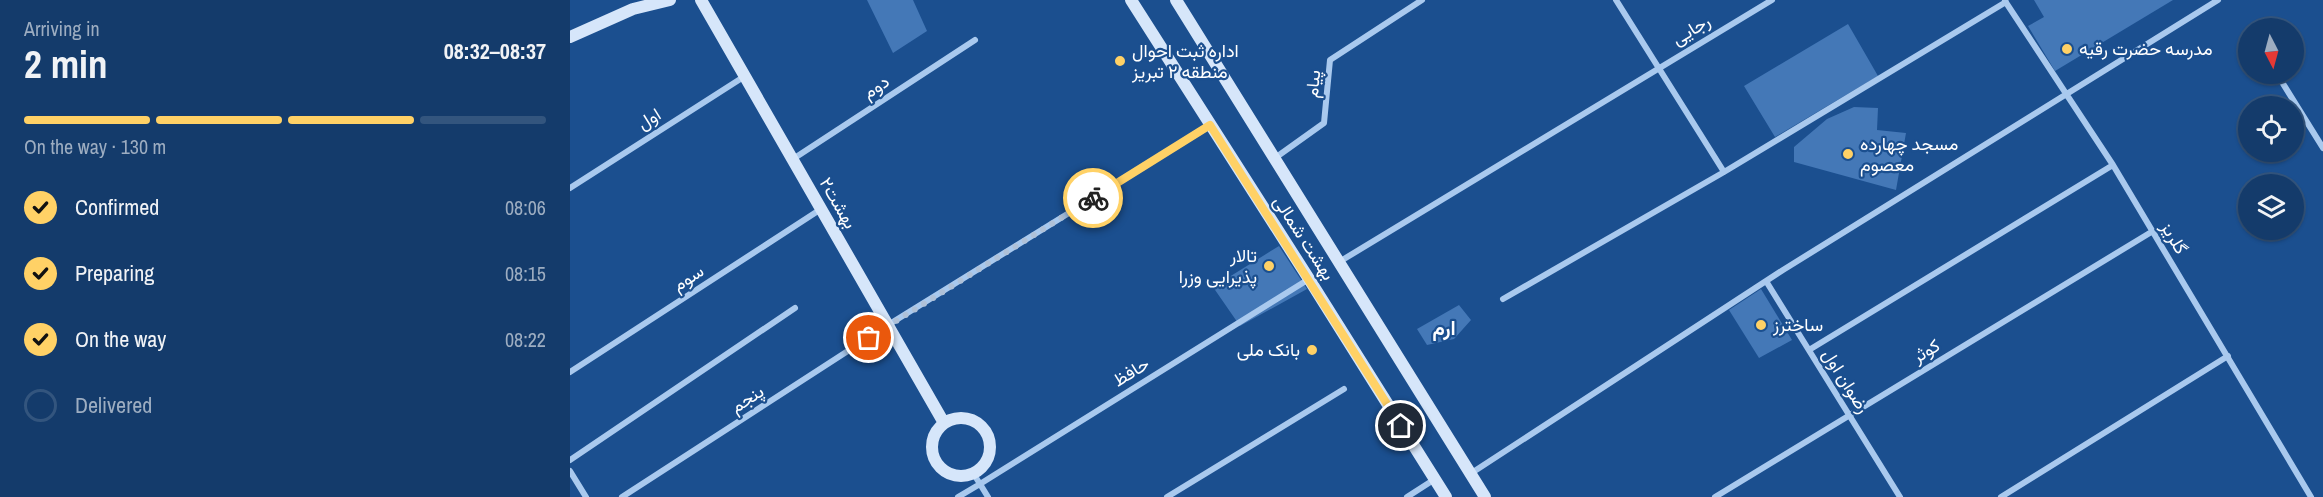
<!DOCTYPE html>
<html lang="en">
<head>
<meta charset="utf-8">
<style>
  :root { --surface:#143b6b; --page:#214673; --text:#f1f3f6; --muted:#9dadc1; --line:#33557e; --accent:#ffd166 }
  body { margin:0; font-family:"Archivo Narrow",Vazirmatn,sans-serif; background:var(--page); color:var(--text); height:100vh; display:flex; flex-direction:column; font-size:22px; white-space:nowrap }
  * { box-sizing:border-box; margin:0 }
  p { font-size:20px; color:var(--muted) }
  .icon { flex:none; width:33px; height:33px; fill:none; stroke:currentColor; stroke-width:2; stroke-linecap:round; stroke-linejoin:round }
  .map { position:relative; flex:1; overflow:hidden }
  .side { display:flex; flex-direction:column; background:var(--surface); width:570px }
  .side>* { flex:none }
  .needle { width:39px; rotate:174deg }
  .controls { position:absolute; left:1668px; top:18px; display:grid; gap:12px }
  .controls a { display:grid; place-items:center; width:66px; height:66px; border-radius:50%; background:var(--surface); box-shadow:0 2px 4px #0004,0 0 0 2px var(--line); font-size:30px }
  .pin { position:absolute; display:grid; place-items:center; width:51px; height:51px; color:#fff; margin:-26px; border:3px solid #fff; border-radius:50%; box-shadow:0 2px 6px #0007 }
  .courier { position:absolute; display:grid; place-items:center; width:60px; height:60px; margin:-30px; border:4px solid #ffd166; border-radius:50%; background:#fff; color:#222; box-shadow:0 2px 8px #0007 }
  .headline em { font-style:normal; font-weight:700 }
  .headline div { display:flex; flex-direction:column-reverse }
  .headline { display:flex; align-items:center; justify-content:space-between; height:102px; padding:0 24px }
  h1 { font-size:39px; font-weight:700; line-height:45px }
  .bar { display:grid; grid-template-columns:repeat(4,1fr); gap:9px 6px; align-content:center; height:72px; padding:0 24px }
  .bar i { height:8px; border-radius:4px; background:var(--line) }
  .bar .selected { background:var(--accent) }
  .bar p { grid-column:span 4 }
  ol { padding:0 24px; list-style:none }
  li { display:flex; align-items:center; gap:18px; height:66px }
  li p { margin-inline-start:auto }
  li .icon { padding:6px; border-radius:50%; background:var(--accent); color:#111; stroke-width:4 }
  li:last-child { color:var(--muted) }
  li i { width:33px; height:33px; border:3px solid var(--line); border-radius:50% }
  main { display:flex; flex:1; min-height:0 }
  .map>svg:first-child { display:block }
</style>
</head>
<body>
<main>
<section class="side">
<div class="headline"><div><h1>2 min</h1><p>Arriving in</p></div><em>08:32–08:37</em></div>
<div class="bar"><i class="selected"></i><i class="selected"></i><i class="selected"></i><i></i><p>On the way · 130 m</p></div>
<ol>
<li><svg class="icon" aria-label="check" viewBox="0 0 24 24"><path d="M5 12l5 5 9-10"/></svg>Confirmed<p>08:06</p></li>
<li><svg class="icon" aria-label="check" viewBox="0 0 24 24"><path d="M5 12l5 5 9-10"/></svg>Preparing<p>08:15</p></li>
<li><svg class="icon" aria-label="check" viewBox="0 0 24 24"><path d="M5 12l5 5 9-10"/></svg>On the way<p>08:22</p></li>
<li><i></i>Delivered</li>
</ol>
</section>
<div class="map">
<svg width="1753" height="497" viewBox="0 0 1753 497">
  <rect width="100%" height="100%" fill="#1b4f8f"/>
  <path fill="#4478b7" d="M297,0h46l14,31 -34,22z
    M1464,0h139l-118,71 -27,-45 16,-9z
    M1278,24l30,52 -103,61 -31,-51z
    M1284,107l24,1 -1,22 29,3 -10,57 -102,-28v-15l33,-28z
    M709,246l28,43 -67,37 -27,-39z
    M1191,289l31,51 -33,18 -30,-48z
    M889,305l12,15 -17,19 -27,6 -10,-16z"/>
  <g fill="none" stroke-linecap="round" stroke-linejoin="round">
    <path stroke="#a9c9ee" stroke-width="6" d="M1046,0l108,172
      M1435,1l108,164 198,332
      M1707,74l46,74
      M705,158l49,-35 6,-63 92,-60
      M223,159l182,-119
      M0,188l175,-112
      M769,262l433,-262
      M1196,281l134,216
      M933,299l221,-127 282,-170
      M1239,350l304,-185
      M0,372l251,-163
      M0,460l225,-152
      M0,471l16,26
      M403,473l7,11 329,-205
      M900,474l313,-204 435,-270
      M52,497l266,-172 323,-200
      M388,497l22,-13 8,13
      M597,497l177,-108
      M837,497l28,-18
      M1145,497l438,-266
      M1431,497l227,-141"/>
    <path stroke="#d6e6fa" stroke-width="12" d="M131,0l243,423
      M561,0l178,279 137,218
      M606,0l309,497
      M0,37l63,-28 37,-9
      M362 447a29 29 0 1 1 58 0a29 29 0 1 1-58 0Z"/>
  </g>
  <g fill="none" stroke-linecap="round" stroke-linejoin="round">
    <path stroke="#afc1d8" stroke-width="6" stroke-dasharray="0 10.8" d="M299,338l224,-140"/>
    <path stroke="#ffd166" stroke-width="8" d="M523,198l117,-73 191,301"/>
  </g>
  <g fill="#ffd166" stroke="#1b4f8f" stroke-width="2">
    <circle cx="1497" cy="49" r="6"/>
    <circle cx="550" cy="61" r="6"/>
    <circle cx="1278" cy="154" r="6"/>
    <circle cx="699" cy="266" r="6"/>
    <circle cx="1191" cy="325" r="6"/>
    <circle cx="742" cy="350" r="6"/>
  </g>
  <g text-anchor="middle" stroke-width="4.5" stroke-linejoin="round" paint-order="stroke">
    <g font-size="18" fill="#fff" stroke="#1b4f8f">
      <text transform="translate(1121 30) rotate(-31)" y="6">رجایی</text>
      <text transform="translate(743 84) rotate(-85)" y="6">پیام</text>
      <text transform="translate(306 87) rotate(-33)" y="6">دوم</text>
      <text transform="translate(79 119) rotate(-32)" y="6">اول</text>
      <text transform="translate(268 203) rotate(60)" y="6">بهشت۲</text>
      <text transform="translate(734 238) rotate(57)" y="6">بهشت شمالی</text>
      <text transform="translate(1604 238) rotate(59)" y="6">گلریز</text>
      <text transform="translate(118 278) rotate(-33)" y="6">سوم</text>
      <text transform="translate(1356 351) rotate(-31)" y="6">کوثر</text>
      <text transform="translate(561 372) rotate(-32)" y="6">حافظ</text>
      <text transform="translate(1276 381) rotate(58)" y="6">رضوان اول</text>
      <text transform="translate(177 399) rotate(-33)" y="6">پنجم</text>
    </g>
    <g font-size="18" fill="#fff" stroke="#1b4f8f" text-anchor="start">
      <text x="1509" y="55">مدرسه حضرت رقیه</text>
      <text x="562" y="57">اداره ثبت احوال<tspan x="562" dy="21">منطقه ۲ تبریز</tspan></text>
      <text x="1290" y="150">مسجد چهارده<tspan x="1290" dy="21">معصوم</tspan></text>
      <text x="687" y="262" text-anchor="end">تالار<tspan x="687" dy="21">پذیرایی وزرا</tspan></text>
      <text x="1203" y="331">ساخترز</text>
      <text x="730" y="356" text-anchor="end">بانک ملی</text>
    </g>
    <g font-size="20" font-weight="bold" fill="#fff" stroke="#1b4f8f">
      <text x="874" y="335">ارم</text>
    </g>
  </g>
</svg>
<div class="controls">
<a><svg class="needle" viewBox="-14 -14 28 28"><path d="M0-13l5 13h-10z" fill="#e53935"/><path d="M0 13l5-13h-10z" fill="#9dadc1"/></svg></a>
<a><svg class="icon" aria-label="locate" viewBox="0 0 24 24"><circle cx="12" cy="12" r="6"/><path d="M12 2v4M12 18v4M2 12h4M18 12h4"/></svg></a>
<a><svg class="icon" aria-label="layers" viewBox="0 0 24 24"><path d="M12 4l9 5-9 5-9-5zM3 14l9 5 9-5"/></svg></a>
</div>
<div class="pin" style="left:299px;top:338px;background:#ea580c"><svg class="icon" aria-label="bag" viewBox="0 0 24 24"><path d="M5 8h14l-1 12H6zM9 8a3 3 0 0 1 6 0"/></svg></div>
<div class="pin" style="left:831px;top:426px;background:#1f2937"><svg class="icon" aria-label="home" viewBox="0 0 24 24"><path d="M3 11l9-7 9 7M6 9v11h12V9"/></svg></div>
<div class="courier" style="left:523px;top:198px"><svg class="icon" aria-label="bike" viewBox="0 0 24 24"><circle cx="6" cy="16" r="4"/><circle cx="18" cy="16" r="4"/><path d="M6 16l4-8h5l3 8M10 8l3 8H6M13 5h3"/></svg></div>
</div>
</main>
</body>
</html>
